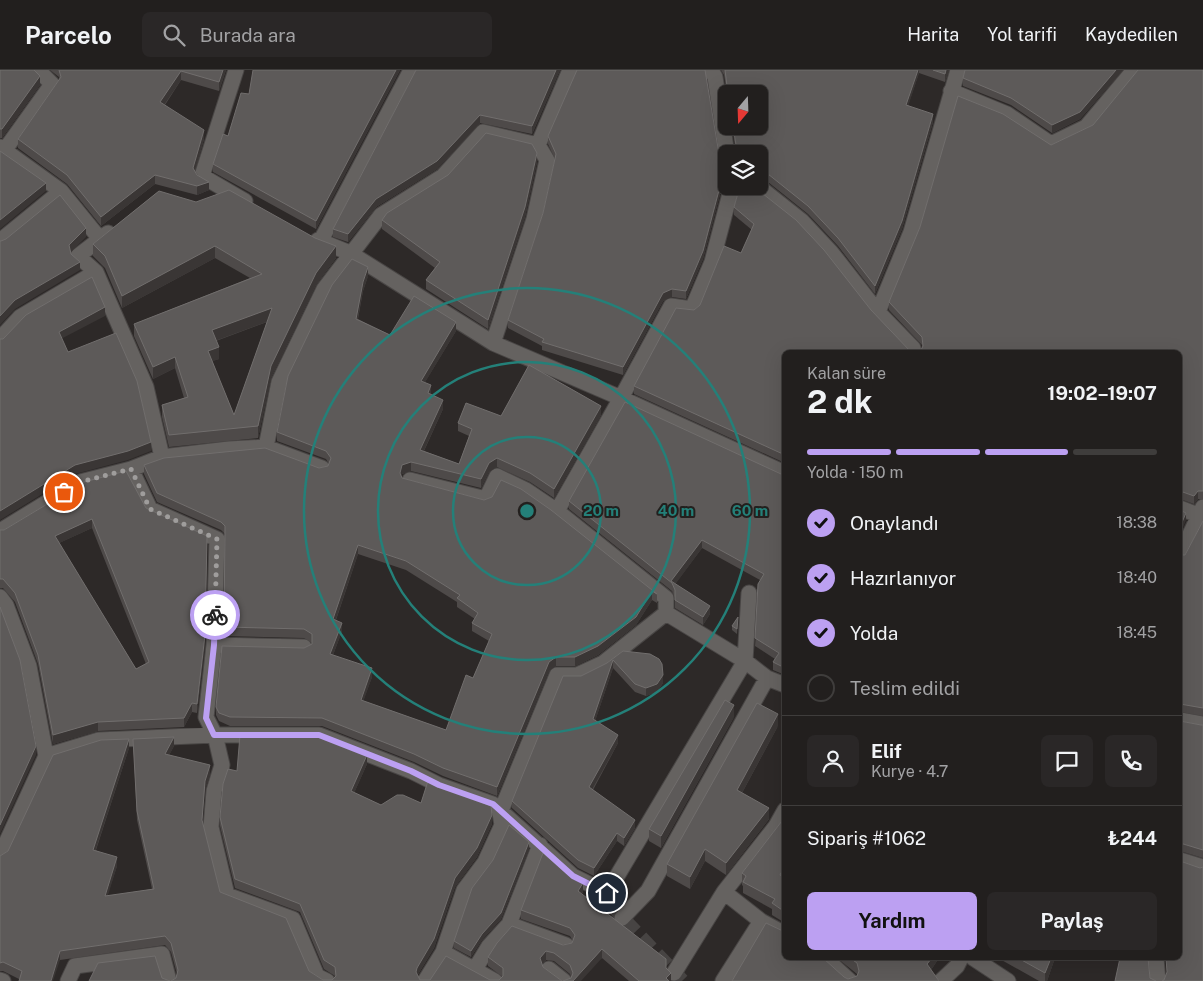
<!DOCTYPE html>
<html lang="tr">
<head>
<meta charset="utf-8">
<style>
  :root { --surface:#221f1e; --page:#2a2727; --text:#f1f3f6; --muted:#a2a2a4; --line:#3f3d3c; --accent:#bca0f2 }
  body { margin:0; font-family:"Public Sans",sans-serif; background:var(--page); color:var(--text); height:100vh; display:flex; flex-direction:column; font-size:19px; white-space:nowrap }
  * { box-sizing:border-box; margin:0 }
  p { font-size:16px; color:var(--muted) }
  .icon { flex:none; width:28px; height:28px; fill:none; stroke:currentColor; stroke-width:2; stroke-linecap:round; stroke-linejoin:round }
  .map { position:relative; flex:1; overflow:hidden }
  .side { position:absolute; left:782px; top:280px; width:400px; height:610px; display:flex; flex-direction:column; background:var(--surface); border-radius:8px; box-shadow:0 5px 20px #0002,0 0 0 1px var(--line) }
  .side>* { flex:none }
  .needle { width:32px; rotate:199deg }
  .buttons { position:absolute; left:718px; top:15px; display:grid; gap:10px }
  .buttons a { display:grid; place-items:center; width:50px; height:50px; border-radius:8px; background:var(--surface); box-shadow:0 5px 20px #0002,0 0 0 1px var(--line); font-size:25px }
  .pin { position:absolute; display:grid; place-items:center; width:42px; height:42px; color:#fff; margin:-21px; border:2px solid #fff; border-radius:50%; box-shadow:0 1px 5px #0007 }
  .courier { position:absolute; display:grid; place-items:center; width:50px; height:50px; margin:-25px; border:4px solid #bca0f2; border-radius:50%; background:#fff; color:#222; box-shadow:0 1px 6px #0007 }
  .headline em { font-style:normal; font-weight:700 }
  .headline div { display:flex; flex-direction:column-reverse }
  .headline { display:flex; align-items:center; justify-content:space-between; height:85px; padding:0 25px }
  h1 { font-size:32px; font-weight:700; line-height:38px }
  .bar { display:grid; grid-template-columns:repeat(4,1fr); gap:8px 5px; align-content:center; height:60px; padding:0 25px }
  .bar i { height:6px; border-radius:4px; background:var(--line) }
  .bar .on { background:var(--accent) }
  .bar p { grid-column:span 4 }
  .line { display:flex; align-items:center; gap:12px; padding:0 25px; border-top:1px solid var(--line) }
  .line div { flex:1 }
  .round { display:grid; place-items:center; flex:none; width:52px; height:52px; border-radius:8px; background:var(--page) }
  ol { padding:0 25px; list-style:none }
  li { display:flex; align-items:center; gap:15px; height:55px }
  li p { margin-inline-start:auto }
  li .icon { padding:5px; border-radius:50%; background:var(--accent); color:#111; stroke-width:4 }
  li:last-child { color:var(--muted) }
  li i { width:28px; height:28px; border:2px solid var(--line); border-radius:50% }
  .action { display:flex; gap:10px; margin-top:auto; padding:10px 25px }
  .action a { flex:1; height:58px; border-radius:8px; background:var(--accent); color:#111; font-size:20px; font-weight:700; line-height:58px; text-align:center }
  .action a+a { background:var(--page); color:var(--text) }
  header { display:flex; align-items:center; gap:30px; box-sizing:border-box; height:70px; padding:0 25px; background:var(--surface); border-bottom:1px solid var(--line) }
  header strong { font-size:24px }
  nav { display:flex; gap:28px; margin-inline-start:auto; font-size:18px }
  .search { width:350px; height:45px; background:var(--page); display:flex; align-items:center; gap:12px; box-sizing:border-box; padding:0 18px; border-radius:8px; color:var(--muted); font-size:19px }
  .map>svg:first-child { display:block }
</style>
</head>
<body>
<header>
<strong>Parcelo</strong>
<div class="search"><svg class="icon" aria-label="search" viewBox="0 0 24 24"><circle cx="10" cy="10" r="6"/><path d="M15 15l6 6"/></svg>Burada ara</div>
<nav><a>Harita</a><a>Yol tarifi</a><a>Kaydedilen</a></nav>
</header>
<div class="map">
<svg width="1203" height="911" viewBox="0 0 1203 911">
  <rect width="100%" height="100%" fill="#2d2928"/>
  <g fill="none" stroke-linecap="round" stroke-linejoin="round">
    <path stroke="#474443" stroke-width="15" stroke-dasharray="15 8" stroke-linecap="butt" d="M585,851l22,-28 15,25 60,63"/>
    <g stroke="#494645" stroke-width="17">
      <path id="street" d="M236,0l-34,106 43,25
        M711,0l4,7 12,77
        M951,21l56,23 44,30 35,-17 48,-57
        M538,75l32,-75
        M0,77l61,44 39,48
        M4,81l48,-67 -14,-14
        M758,116l44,35 29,31 47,60 35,36 1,4
        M108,163l-30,23 18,16 50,115 16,70
        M0,171l61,-50
        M320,172l91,-172
        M878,242l33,-80 47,-162
        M0,269l20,-22 76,-45
        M493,273l128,55 50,-92 21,3 20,-47 20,-76
        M266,377l13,-65 45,-93 57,-74 62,-39 40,-44 55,13 9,15 -13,59 -41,124 -143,-90 -32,-13
        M131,399l19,40 67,30 -3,106 -8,72 9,18 7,30 -8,26 -3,36 16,68 66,24 24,57 10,5
        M410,410l76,19 11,-23 29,14 31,21 64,-113 164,75
        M1180,438l23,9
        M0,461l80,-49 51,-13 31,-12 67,-8 37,-2 56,21
        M1180,485l23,-48
        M0,527l6,8 23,61 17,90 -46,100
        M666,543l79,48 22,17 18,7
        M214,575l90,2
        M1180,650l23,4
        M46,686l53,-16 116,-5h104l92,36 28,14 54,19 80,72 34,17 138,-232 4,-68
        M785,740l-9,16 -52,66 37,29 24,13
        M1180,790l23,7
        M622,848l26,-27 119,-213
        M509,854l57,21
        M443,882l52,29
        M825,888l25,23
        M973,888l35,23
        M1156,888l2,23
        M475,899l14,-23 20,-22 31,-79
        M549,899l15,12
        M674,903l50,-81
        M0,910l3,1
        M68,911l7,-15 87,-12 7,27
        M425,911l18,-29 21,-62 21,-28 17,-37 -2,-12 57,-138h20l26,-12 63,-50v-15l-109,-87
        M723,911l38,-60
        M941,911l16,-15 4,-8"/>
    </g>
    <use href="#street" stroke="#656260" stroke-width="15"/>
  </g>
  <path fill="#4e4a49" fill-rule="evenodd" d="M0,0l40,15 -38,53h-2z
    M50,0h176l-7,21 -38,-11 -16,25 39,34 -9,32 14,19 -12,5 -42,-11 -54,42 -34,-42 -49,-36v-9l41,-59v-3z
    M400,0l-84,159 -103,-57v-8l36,-70z
    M416,0h144l-28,64 -52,-11 -43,46 -61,38 -28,35 -15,-5v-8z
    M721,0h228l-4,12 -26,-9 -11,32 25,17 -31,107 -27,65 -37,-48 -30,-32 -45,-36h-4v-24l-26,-1 2,-6 -3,-21h27v-32h-32l-3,-19z
    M965,0h158l-43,49 -28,14 -41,-28 -48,-19v-8z
    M1203,0v429h-5l-4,5 -14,-5v-147l-259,-2 1,-2v-3l-33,-35v-8l162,-157 42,-20z
    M548,66l175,47 -20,76 -17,40 -14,-2 -9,4 -40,74 -81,-25v-4l-34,-18v-8l35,-107 12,-54 -7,-15z
    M537,92l-12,55 -37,112 -62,-40v-9l9,-12 -53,-39v-9z
    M753,116l32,166v111l-151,-69v-8l60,-76 6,-5 41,-52 11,-23 -18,-15v-8z
    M159,121l177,67 -20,27 -45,93 -13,60 -89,9 -7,-30v-12l22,-7 -9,-30 -22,11 -19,-43v-12l116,-46 -35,-20 -93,50 -17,-40 -12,-12v-12zM267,252l-33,93 -22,-54 7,-2 -3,-18z
    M368,206l-5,15 -5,28 32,16 66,-4 -31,51 6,12v1l12,14 -19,42 35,13 10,-28 -11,-5v-8l43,-7 100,-1 -47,83 -24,-16 -33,-15 -8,5 -8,16 -70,-17 -9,3 -1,2 1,2 82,22 8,-3 165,97v9l-5,-3 -16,25 -38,30 -23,11h-19l-7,5 -52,125 -54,-20 -29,-14 -92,-36h-92l-11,-5 -3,-6v-8l88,-59 8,-4v-1l-8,-5 -80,-2 1,-102 -4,-4 -64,-28 -13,-28v-9l175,3 9,-2 1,-2 -3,-5 -49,-18v-9zM358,484l48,16 51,32v5l18,12 -3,4v8l17,10 -16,37 -27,52 -83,-29 9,-24 -39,-22 9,-24 -6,-11z
    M781,404h4v201l-12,-5v-8l2,-3 -20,-13 5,-66 -58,-32 -27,36 35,30 -7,11 -28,-17v-10l-3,-7 -103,-82v-8z
    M84,412l121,162 -8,69 -5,-1 -8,15 -86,4 -45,13 -15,-80 -23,-62 -12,-14h-3v-58h4zM92,458l54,136 -10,5 -77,-126z
    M1203,451v195l-23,-4v-157h5z
    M738,547l-1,17 -5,-4v-4z
    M623,581l40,32 -6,9 -11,4 -11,-4 -22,-24 -18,53 23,22 -25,47 42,38 -11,18 -7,-5 -23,35 -16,-8 -66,-60v-7l69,-125 26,-13z
    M734,647l-73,131 -12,-7v-12z
    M1180,651l21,4h2v133l-23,-7z
    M778,656l-36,67 27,26 -43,56 -21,-14 -15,28 -23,-13v-12z
    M133,669l41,7 -5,9 41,19 -5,16 -3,32 18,70 89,79 14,9h9l3,-4 -11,-7 -24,-57 -65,-24 -15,-62v-9l17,-46 130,-7 -13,29 27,12 40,-2 71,21 -15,33 -22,30 -21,61 -17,28 3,4h79l4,-3 -15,-11v-9l84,-14 1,-2 -3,-5 -49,-17v-9l62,-18 -1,2 84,74 5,13h-42l-27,-23 -31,20v-1l-1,-3 -16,-13 -8,-1 -4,5 1,2 19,14h-391l5,-3 1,-4 -6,-22 -6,-7 -105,15 -41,19 -16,-8h-3v-115l8,-5 121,-103 -33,102 21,16 -10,30 45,-7 -15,-69z
    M783,750l2,58v45l-13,-8v-6l-29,-16v-7l-1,-1v-12z
    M529,779l-28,70 -19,21 -11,17 -17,-9v-7z
    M837,888h102l-8,12 8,11h-207l112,-4 4,2 9,-3v-2z
    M998,888h57l-8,23h-8z
    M1112,888h36l-28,3z"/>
  <path fill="#3a3635" d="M223,0h3l-7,21v-9z
    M396,0h4l-84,159v-8z
    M556,0h4l-28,64v-8z
    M918,0h1v3l-13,40v-8z
    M946,0h3l-4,12v-8z
    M1116,0h7l-43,49 -28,14v-8z
    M181,1v9l-21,31v-9z
    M40,6v9l-38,53v-9z
    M933,44v8l-31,107 -27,65v-8z
    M480,45v8l-43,46 -61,38 -28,35v-8l28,-35z
    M204,60v9l-11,38v-9z
    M537,83v9l-12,55 -37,112v-9z
    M726,102v8l-3,3 -20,76 -17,40v-8l37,-116z
    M155,105v9l-54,42v-9z
    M209,112v8l-12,5v-9z
    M46,113v8l-46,38v-9z
    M86,158v9l-17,17v-9z
    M215,176v12l-93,50v-12z
    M336,176v12l-20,27 -45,93 -13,60v-12l13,-60 45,-93z
    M80,192v8l-65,39 -15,16v-9l15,-16z
    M368,197v9l-5,15 -7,36v-8l7,-37z
    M672,219v8l-9,4 -40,74v-8l40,-74z
    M105,237v9l-46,24v-8z
    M272,238v12l-60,22v-12z
    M456,252v9l-35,58v-8z
    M219,277v12l-11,4v-12z
    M175,287v11l-22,11v-12z
    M431,315v9l-3,8v-9z
    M443,330v9l-23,50v-9z
    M601,336v9l-47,83v-9z
    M151,372v9l-23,9 -53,14 -75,46v-9l75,-46z
    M497,388v9l-8,5 -8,16v-9l8,-16z
    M411,392v9l-9,3 -2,8v-9l2,-8z
    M1198,421v8l-4,5v-8z
    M1186,443v7l-6,15v-8z
    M92,449v9l-37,17v-9z
    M207,466l-2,108 -8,69v-9z
    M702,470v8l-28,38 -3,-5z
    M358,475v9l-25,74v-9z
    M652,521v9l-16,25 -38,30 -23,11v-9z
    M710,536v8l-7,11v-8z
    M342,553v8l-12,32v-9z
    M556,587v9l-7,5 -52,125v-9l52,-125z
    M613,590v8l-20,59v-8z
    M372,598v9l-11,31v-8z
    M663,605v8l-6,9 -11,4v-8z
    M192,633v9l-8,15v-9z
    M734,635v12l-73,131v-12z
    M778,644v12l-41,76v-12z
    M98,652v9l-45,13v-9z
    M618,665v8l-29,52v-8z
    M174,667v9l-9,17v-9z
    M129,669v9l-36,110v-8z
    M36,676v9l-36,79v-9z
    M367,685v9l-16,36v-9z
    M210,695v9l-5,16 -3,39 3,-48z
    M769,738v11l-43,56v-12z
    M492,745v9l-15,33 -22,30 -21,61 -17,28 -1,-4 1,-4 38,-90z
    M635,750v8l-11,18v-8z
    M617,763v8l-23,35v-8z
    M529,772v7l-28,70 -19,21 -11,17v-6z
    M705,779v12l-15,28v-12z
    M117,787v9l-12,39v-9z
    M785,796v11l-5,10v-12z
    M583,813v9l-5,8v-9z
    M602,879v9l-21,23h-8z
    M60,881v9l-7,21h-2z
    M546,881v9l-6,7v-9z
    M932,888h7l-12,18v-12z
    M1051,888h4l-8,23h-2v-8z
    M671,903v8h-5v-3z"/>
  <path fill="#5d5a59" stroke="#716e6d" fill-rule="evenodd" d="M0,0h34l6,6 -38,53h-2z
    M59,0h164l-4,12 -38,-11 -21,31 44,28 -11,38 4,7 12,7 -12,4 -42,-11 -54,42 -34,-42 -49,-36 43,-62z
    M253,0h143l-80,151 -103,-57 10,-30 5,2 13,-43 8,1z
    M416,0h140l-24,56 -52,-11 -43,46 -61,38 -28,35 -15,-5z
    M577,0h128l13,78 2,4 6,3v17l-3,3 -20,76 -17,40 -14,-2 -9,4 -40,74 -81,-25 2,-3 -36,-19 35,-107 13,-59 -8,-18z
    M725,0h193l-12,35 27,9 -31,107 -27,65 -37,-48 -30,-32 -45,-36h-4v-16h-27l1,-1 3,-8 -3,-19h26v-32h-31z
    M933,0h13l-1,4z
    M965,0h151l-36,42 -28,13 -41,-27 -48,-20z
    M1138,0h65v421h-5l-4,5 -14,-5v-139h-266l7,-2 2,-4 -1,-9 -33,-35 31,-75 38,-131 45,18 48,31 42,-20z
    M486,63l46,11 5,9 -12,54 -37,113 -62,-40 14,-18 -58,-42 5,-7 61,-38z
    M0,81l46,32 -46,37z
    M740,116h13l43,34 28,30 47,60 40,42h-126v103l-151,-69 42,-78 18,2 6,-5 24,-59 17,7 13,-29 -20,-17z
    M229,120l86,48 21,8 -20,27 -45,93 -13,60 -89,9 -7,-30 26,-8 -13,-40 -22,10 -19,-43 128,-50 -47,-28 -93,50 -17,-40 -12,-12 66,-53 37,11zM272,238l-38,107 -26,-64 11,-4 -7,-17z
    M60,125l26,33 -17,17 2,9 9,8 -65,38 -15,16v-75h1l5,-2z
    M352,189l16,8 -5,15 -7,37 34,16 24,-39 42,26 -35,59 10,4 -3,8 15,7 -23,50 39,14 13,-35 -14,-6 8,-20 35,13 28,-51 72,41 -47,83 -24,-16 -33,-15 -8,5 -8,16 -70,-17 -9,3 -2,8 2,5 82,22 8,-3 9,-17 20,9 30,21 106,84 -5,-3 -16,26 -38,29 -23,11h-19l-7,5 -52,125 -54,-19 -29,-14 -92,-36 -92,-1 -11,-4 -3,-6 6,-61 82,2 8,-4v-10l-8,-5 -80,-2 1,-101 -4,-4 -64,-29 -13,-28 20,-7 101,-10 54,20 9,-2 3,-8 -5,-7 -49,-19 11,-56 44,-91zM358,475l48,16 54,34 -3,3 21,15 -6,10 20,11 -19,44 -7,-3 -20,55 -85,-30 11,-32 -42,-14 12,-31 -9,-4z
    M92,207l13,30 -46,25 9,20 48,-19 21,48 14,61 -23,9 -53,14 -75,46v-172h3l23,-24z
    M625,332l156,72h4v194l-12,-6 6,-9 -24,-15 3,-54 6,-10 -62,-34 -31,41 39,25 -7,11 -28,-17v-10l-3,-7 -103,-82z
    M126,401l20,37 61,28 -2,99 -8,69 -5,-1 -8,15 -86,4 -45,13 -15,-80 -23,-62 -12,-14h-3v-49h4l80,-48zM92,449l57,143 -13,7 -81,-133z
    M1180,440l6,3 -6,14z
    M1203,451v187l-23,-4v-149h5z
    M0,537l20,53 16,86 -36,79z
    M738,547l-1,12 -5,-3z
    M623,581l27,3 9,5 3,5 1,11 -6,9 -11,4 -11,-4 -22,-24 -20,59 25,16 -29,52 46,33 -11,18 -7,-5 -23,35 -16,-8 -66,-59 51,-125h18l26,-13z
    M725,630l9,5 -73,131 -12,-7z
    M757,633l21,11 -41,76 32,18 -43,55 -21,-14 -15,28 -23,-13z
    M1180,651l21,4h2v125l-23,-7z
    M240,665h77l50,20 -16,36 30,14 16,-10h6l18,8 7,-22 63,25 1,9 -15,33 -22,30 -21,61 -17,29 -1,4 4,8h10l16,-24 44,24h9l4,-4v-8l-15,-11 9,-14 15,-17 51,19 9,-2 3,-8 -5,-7 -49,-18 22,-57 24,21 16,9 -5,8 88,68v9l5,5 -5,5 3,3h-30l-37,-32 -29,32h-10l8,-3 2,-5 -3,-8 -16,-12 -8,-2 -6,7 3,9 19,14h-391l5,-3 2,-8 -7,-27 -6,-7 -105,15 -9,30h-32l3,-10 -19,-9 -3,1v-107l8,-5 45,-96 48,-15 28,-1 -36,111 24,7 -12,39 49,-7 -17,-78 -4,-72 41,-2 -9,17 45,11 -5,16 -3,39 18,72 66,26 23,53 14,9h9l4,-4 -1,-9 -11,-7 -24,-56 -65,-25 -15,-62 3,-33 5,-15 9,2z
    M785,747v49l-5,9 5,3v34l-13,-9 3,-4 -32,-17 3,-6 -4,-3z
    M509,755l20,17 -28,71 -19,21 -11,17 -17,-10 18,-53 21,-28z
    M1180,791l20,7 3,-1v114h-41l2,-1 3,-8 -1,-14h14z
    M766,853l19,9v26h38l21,19 4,2 9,-3 2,-5 -2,-8 -7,-5h82l-5,6 12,17h-207z
    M155,886l7,22 8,3h-81l9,-18z
    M1018,888h33l-6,15z
    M1120,888h28l2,20 6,3h-41z"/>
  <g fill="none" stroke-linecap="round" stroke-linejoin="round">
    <path stroke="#9f9d9c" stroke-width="5" stroke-dasharray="0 9" d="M64,422l16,-10 51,-13 19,40 67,30 -2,76"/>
    <path stroke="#bca0f2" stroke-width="6" d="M215,545l-1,30 -8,73 8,17h105l92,36 28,14 54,19 80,72 34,17"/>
  </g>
  <g fill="none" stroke="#248079" stroke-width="2.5">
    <circle cx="527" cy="441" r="74"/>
    <circle cx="527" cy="441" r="149"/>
    <circle cx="527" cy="441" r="223"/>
  </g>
  <circle cx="527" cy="441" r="8" fill="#248079" stroke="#23201e" stroke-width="2.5"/>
  <g font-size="15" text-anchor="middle" font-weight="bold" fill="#248079" stroke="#23201e" stroke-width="4" stroke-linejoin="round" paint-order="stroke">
    <text x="601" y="446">20 m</text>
    <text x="676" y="446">40 m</text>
    <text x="750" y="446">60 m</text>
  </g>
</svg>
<div class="buttons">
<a><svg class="needle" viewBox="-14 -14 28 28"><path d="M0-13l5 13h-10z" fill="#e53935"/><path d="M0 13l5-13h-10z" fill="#a2a2a4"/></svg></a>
<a><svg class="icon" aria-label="layers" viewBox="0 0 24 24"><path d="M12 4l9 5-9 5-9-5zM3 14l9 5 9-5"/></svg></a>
</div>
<div class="pin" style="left:64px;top:422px;background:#ea580c"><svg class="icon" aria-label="bag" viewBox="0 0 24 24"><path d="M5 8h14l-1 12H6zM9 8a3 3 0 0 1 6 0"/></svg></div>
<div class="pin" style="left:607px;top:823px;background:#1f2937"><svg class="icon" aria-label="home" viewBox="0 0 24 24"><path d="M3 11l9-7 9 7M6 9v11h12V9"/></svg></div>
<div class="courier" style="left:215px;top:545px"><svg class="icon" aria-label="bike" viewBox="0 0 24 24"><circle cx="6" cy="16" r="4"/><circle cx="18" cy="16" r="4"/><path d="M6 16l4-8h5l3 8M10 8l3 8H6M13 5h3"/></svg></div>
<section class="side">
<div class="headline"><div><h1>2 dk</h1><p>Kalan süre</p></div><em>19:02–19:07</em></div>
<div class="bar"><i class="on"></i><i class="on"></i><i class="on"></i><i></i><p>Yolda · 150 m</p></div>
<ol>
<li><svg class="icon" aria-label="check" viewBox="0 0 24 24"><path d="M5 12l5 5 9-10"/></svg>Onaylandı<p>18:38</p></li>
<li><svg class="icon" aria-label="check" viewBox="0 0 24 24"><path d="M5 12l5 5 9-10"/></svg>Hazırlanıyor<p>18:40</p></li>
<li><svg class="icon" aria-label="check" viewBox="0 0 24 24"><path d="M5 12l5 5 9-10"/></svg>Yolda<p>18:45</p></li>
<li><i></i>Teslim edildi</li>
</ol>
<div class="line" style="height:90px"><a class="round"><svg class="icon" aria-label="person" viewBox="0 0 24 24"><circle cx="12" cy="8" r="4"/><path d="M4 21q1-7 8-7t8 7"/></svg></a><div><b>Elif</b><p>Kurye · 4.7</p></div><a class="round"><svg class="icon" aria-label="chat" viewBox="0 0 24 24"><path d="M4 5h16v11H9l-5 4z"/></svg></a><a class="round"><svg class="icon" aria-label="phone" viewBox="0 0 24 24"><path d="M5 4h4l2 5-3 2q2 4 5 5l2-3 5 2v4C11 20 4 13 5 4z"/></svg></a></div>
<div class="line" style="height:65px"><div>Sipariş #1062</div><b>₺244</b></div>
<div class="action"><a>Yardım</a><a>Paylaş</a></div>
</section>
</div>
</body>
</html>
